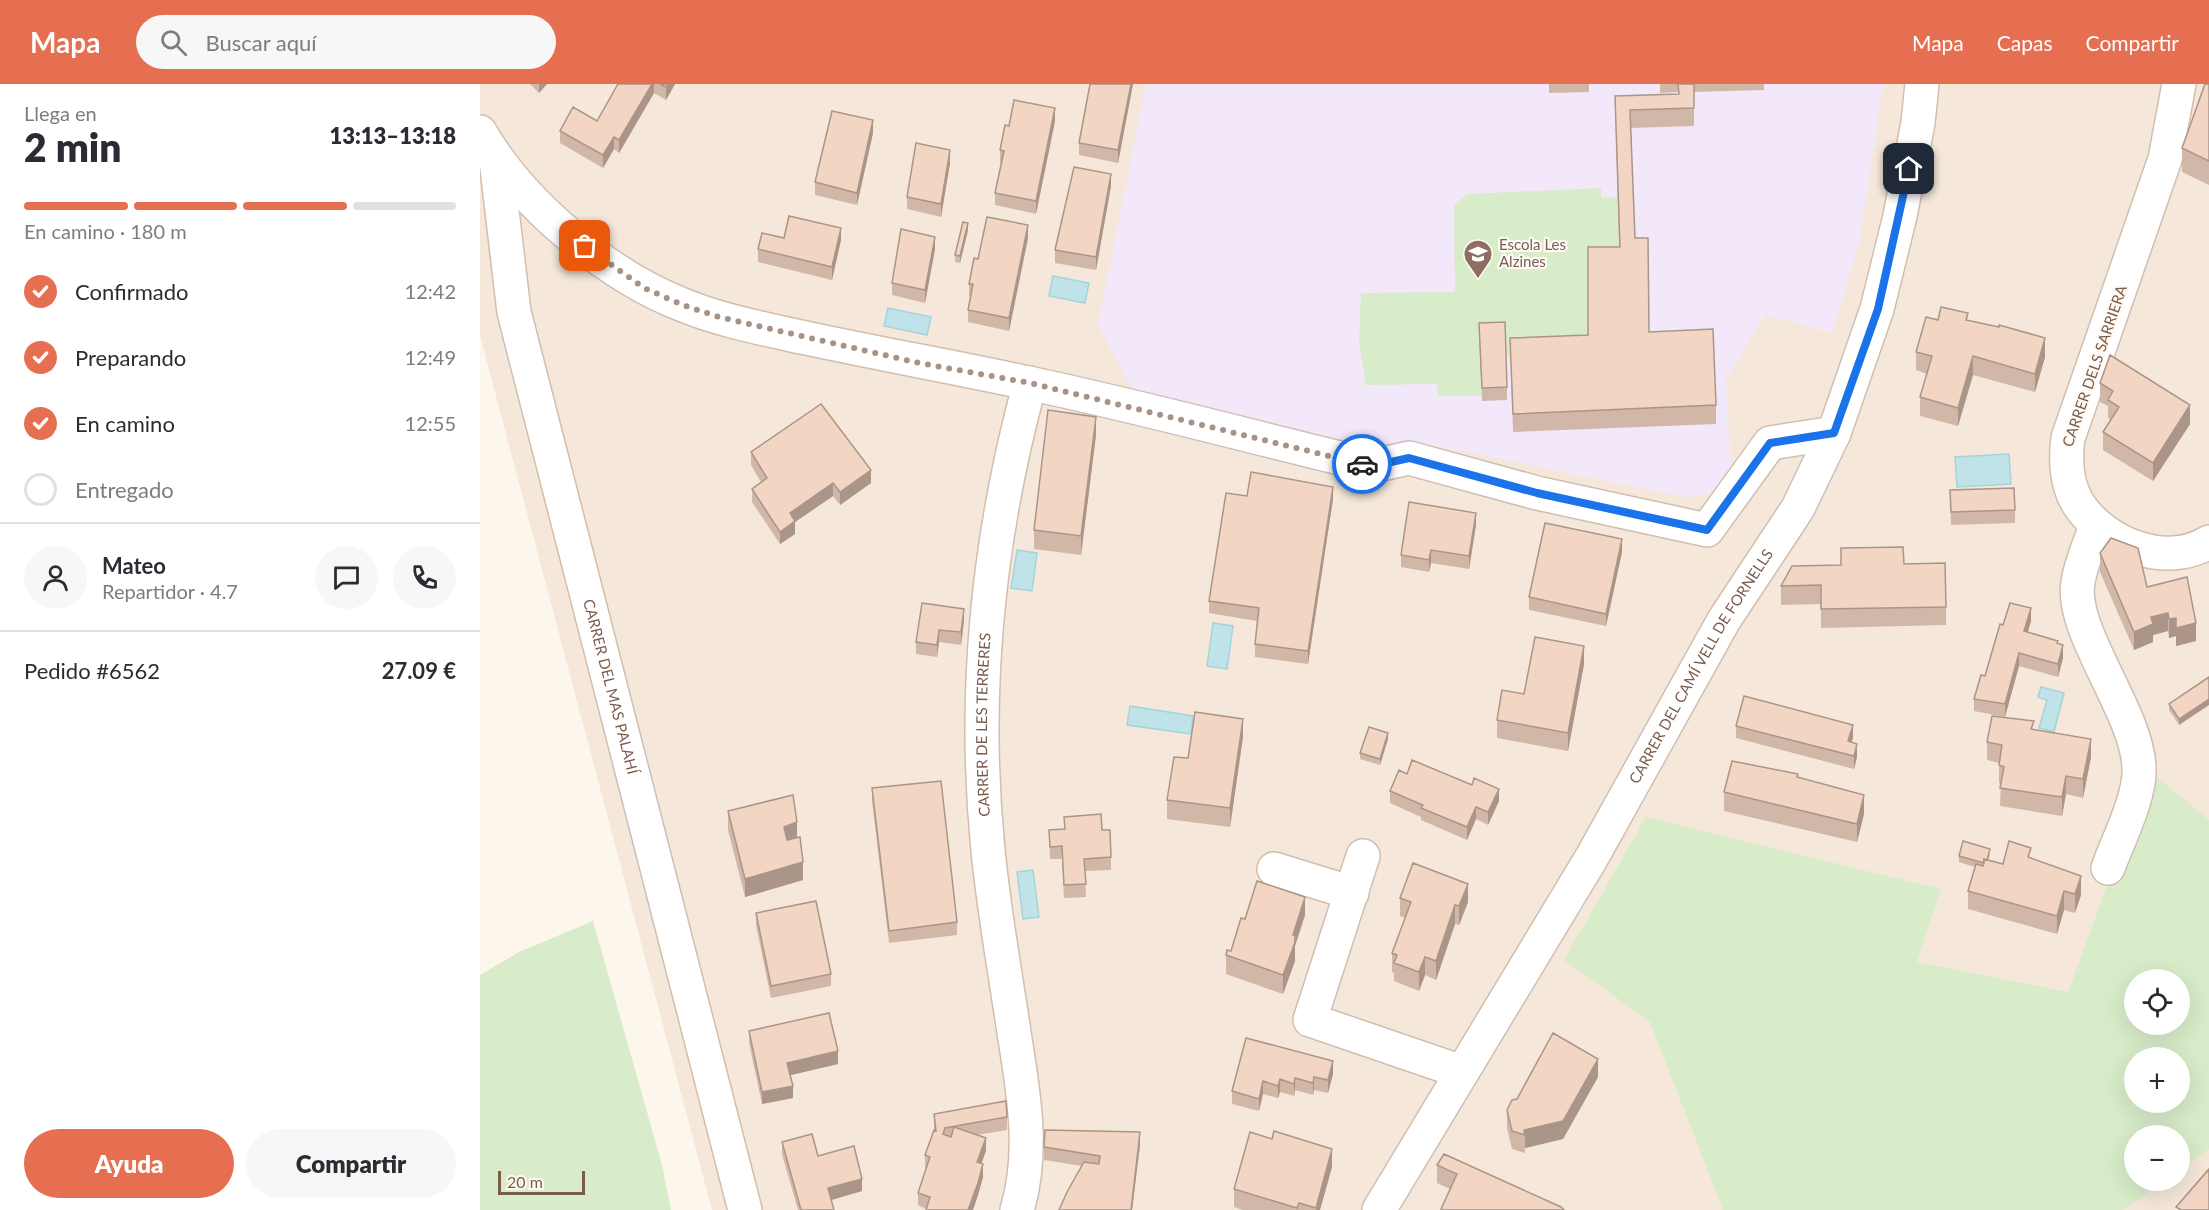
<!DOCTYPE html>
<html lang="es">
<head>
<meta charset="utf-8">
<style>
  :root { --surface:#fff; --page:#f7f7f7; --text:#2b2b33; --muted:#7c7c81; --line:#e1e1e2; --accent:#e76f51 }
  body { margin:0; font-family:Lato,sans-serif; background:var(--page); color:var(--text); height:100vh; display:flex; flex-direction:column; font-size:22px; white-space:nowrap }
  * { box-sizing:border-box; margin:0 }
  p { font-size:20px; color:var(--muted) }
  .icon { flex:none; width:33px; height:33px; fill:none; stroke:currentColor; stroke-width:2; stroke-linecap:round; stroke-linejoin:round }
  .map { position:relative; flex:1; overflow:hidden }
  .drawer { display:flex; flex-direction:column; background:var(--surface); width:480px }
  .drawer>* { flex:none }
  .fabs { position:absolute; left:1644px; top:885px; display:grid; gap:12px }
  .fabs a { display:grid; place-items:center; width:66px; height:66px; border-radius:50%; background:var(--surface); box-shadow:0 6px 24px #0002; font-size:30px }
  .scale { position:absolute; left:18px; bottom:15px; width:87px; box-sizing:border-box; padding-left:6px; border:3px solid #7a5c4d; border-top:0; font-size:16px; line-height:21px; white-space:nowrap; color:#7a5c4d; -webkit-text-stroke:4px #fffaf3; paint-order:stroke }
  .pin { position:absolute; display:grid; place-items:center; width:51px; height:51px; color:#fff; margin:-26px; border-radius:12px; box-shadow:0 3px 9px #0006 }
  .courier { position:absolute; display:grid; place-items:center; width:60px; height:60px; margin:-30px; border:4px solid #1a73e8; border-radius:50%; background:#fff; color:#222; box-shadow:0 2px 8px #0007 }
  .summary em { font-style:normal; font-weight:800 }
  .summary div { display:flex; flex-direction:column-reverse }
  .summary { display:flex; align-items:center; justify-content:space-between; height:102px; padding:0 24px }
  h1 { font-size:39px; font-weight:800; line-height:45px }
  .bar { display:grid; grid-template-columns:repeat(4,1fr); gap:9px 6px; align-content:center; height:72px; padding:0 24px }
  .bar i { height:8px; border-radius:4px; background:var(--line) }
  .bar .selected { background:var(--accent) }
  .bar p { grid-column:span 4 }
  .line { display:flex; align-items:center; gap:15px; padding:0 24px; border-top:2px solid var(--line) }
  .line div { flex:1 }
  .round { display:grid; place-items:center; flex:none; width:63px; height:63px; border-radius:32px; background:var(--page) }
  ol { padding:0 24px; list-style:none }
  li { display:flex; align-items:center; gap:18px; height:66px }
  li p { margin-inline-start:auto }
  li .icon { padding:6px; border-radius:50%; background:var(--accent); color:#fff; stroke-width:4 }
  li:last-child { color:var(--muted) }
  li i { width:33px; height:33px; border:3px solid var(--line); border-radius:50% }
  .primary-button { display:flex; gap:12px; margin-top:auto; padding:12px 24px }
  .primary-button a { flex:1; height:69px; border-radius:36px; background:var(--accent); color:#fff; font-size:24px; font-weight:800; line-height:69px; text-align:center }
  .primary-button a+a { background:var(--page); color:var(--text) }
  header { display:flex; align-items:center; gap:36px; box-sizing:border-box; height:84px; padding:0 30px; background:var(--accent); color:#fff }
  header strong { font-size:28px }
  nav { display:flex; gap:33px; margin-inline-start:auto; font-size:21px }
  .search { width:420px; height:54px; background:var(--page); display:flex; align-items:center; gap:15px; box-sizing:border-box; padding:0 21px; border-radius:33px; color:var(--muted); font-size:22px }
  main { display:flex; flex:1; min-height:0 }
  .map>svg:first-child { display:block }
</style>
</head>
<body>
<header>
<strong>Mapa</strong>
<div class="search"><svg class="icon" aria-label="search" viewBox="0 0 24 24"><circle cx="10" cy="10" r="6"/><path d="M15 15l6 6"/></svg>Buscar aquí</div>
<nav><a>Mapa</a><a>Capas</a><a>Compartir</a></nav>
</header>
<main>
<section class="drawer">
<div class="summary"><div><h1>2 min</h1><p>Llega en</p></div><em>13:13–13:18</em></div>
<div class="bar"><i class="selected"></i><i class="selected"></i><i class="selected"></i><i></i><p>En camino · 180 m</p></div>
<ol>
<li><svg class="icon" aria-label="check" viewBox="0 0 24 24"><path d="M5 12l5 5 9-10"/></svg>Confirmado<p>12:42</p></li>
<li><svg class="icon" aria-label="check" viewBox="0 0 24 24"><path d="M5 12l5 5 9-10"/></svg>Preparando<p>12:49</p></li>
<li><svg class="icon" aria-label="check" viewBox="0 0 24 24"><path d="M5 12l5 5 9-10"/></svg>En camino<p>12:55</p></li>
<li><i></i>Entregado</li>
</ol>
<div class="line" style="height:108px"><a class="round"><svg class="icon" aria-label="person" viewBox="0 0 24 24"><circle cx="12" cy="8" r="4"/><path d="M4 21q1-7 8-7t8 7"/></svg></a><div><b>Mateo</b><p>Repartidor · 4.7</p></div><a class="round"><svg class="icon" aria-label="chat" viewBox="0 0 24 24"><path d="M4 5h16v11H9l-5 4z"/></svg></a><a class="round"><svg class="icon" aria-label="phone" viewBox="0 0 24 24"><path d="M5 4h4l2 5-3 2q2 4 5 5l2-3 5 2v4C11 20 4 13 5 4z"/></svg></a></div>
<div class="line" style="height:78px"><div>Pedido #6562</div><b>27.09 €</b></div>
<div class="primary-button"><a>Ayuda</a><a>Compartir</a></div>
</section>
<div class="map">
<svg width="1729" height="1126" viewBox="0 0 1729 1126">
  <rect width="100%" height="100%" fill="#fdf6ec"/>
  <path fill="#f5e8da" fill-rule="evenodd" d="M0,0h1729v1126h-1497l-232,-874zM1654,896h46v44h-46zM1654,974h46v44h-46zM1654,1052h46v44h-46z"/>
  <path fill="#f3e8fa" d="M666,0h737l-24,160 -27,89 -66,-18 -40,63 5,92 -13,20 -18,6 -16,1 -241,-50 -76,2 -226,-44 -43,-80z"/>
  <path fill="#d8ecc9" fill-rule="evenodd" d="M1121,104v10l17,-1 2,68 -32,88 -83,4 -25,-22 1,61h-43l-1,-12 -71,1 -7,-42 2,-50 94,-1 -1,-86 13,-12z
    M1669,687l60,49v329l-29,21v-34h-46v44l31,1 -42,29h-400l-73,-188 -86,-62 82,-143 295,72 -24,73 151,30zM1654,896h46v44h-46zM1654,974h46v44h-46z
    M113,837l69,244 9,45h-191v-235l39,-23z"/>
  <path fill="#bfe3e8" stroke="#a5d3da" stroke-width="1.5" d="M573,192l36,7 -4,20 -36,-7z
    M408,224l43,9 -4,18 -43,-9z
    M1529,370l2,30 -54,3 -2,-30z
    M537,466l20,3 -5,38 -21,-3z
    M733,539l20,3 -6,43 -20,-3z
    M1561,603l23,6 -10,39 -15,-4 8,-28 -9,-3z
    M650,622l63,10 -2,18 -64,-9z
    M553,786l6,47 -16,2 -6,-47z"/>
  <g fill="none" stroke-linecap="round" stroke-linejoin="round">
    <g stroke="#d1beb0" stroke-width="36">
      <g id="minor">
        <path d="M1699,0l-14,75 -97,279c-3,23 -2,47 11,67 27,40 87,63 130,37"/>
        <path d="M0,48c41,71 126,143 203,173 39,16 82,24 123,33 74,16 148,29 222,45 115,24 231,56 345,83l36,-8 128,35 170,37 63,-87 64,-10"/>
        <path id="s1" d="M16,76l18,152 231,898"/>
        <path d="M1616,441c-6,19 -15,38 -18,57 -9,48 59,130 61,185 2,29 -21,73 -31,101"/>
        <path d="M883,772l-53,164 152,52"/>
        <path d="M794,785l78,24"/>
        <path id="s2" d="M537,1126c17,-56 7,-115 -2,-171 -9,-62 -21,-126 -27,-189 -16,-159 0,-313 42,-467"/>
        <path id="s3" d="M899,1126l213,-353 132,-237 74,-112 36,-75 43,-124 23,-93 18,-93 4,-39"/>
      </g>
    </g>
    <use href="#minor" stroke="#fff" stroke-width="33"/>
  </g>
  <path fill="#d1b7a8" d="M50,0h17l-8,9z
    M138,0h57l-9,16 -12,-7 -35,60 -5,-4 -11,19 -43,-25v-12l37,-10z
    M610,0h43l-15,79 -39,-8v-12z
    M1069,0h40v8l-40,1z
    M1180,0h104v6l-70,2v34l-63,2 4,110 14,94 67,73v19l-203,8 -3,-94 78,-3 31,-88 -4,-151 63,-2v-2l-18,1z
    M1729,0v101l-27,-13v-24z
    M575,37l-19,93 -41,-9v-12l6,-30h-1v-13l9,-24z
    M393,49l-16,72 -42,-10v-13z
    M470,79l-9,54 -34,-8v-12z
    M631,102l-15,84 -41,-7v-13z
    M488,146l-8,33 -5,-1v-7z
    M304,154l57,2 -9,40 -74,-18v-13z
    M548,154l-19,93 -41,-9v-12l2,-13 -1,-1v-12l9,-25z
    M455,165l-10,54 -33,-8v-12z
    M1458,236h30l77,37 -10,35 -62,-17 -15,51 -38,-10v-19l7,-23 -11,-4v-18z
    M999,251l28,52v13l-25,1z
    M1620,299l90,41 -37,57 -50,-31v-18l8,-12 -3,-2v-12l-8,-4z
    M616,351l-15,120 -47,-6v-19z
    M271,368l120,31 -31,22 -7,-9 -38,26v12l-15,10 -28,-42v-13l9,-7 -10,-17z
    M1470,406l65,20v13l-64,2z
    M767,412l86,3 -25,165 -53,-7v-13l2,-23 -48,-8v-12z
    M996,441l-7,44 -38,-6 -2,9 -28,-5v-12z
    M1142,468l-16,74 -77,-16v-13z
    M1620,469l47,34 49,54 -20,5v-10l-7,2 -1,-7 -15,4v7l-19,8 -34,-78z
    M1424,480l42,43v18l-125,3v-24l-40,1v-19z
    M442,519l42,18 -3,24 -22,-3 -2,15 -21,-3v-12z
    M1551,537l-3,11 30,11 5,15 -5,19 -39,-11 -14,51 -31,-6v-12l11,-23 18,-51z
    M1104,580l-16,87 -71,-13v-18l27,-26z
    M1729,593l-30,48 -10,-15v-6z
    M1256,642l117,12 -2,4 6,15 -3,12 -118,-31z
    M1554,646l57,27 -8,41 -17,-4 -4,22 -62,-10 1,-22 -2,-1v-20l-12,-3v-18z
    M763,653l-13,90 -63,-8v-19l21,-42z
    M908,655l-8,26 -20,-6v-6z
    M927,690l92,27 -11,24 -12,-6 -9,21 -46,-20v-3l-31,-14v-12z
    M1318,693l66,37 -7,28 -133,-31v-19z
    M392,704l85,134v13l-68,8 -17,-142z
    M248,727l75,69 -58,17 -17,-67z
    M584,733l38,13 9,27v13l-26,1 1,26 -22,1 -2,-39h-12l-1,-29 15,-1z
    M1510,771l-2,5 15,4 28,-6 50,37 -6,18 -11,-3 -7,24 -89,-25v-18l7,-24 -16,-5v-6z
    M920,814l68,4 -9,23 -4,-1 -19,56 -11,-5 -6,16 -25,-10v-8l-2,-1v-19l13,-35 -5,-2z
    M276,829l75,61v12l-60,12 -15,-73z
    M825,831l-10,31v15l-12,33 -57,-20v-19l5,-4 14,-32z
    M269,947l89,33 -48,11 3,23 -31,6 -13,-61z
    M766,954l87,36 -5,19 -14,-3 -1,5 -18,-5 -1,6 -14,-4 -2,6 -15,-4 -4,17 -27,-7v-13z
    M1118,993l-35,62 -38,9v5l-13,-4 -5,-21v-18z
    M454,1030l73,3v13l-30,5 9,16 -5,13 2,13 -5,18 -5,15h-47v-1l-8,-4v-12l8,-25h-1v-13l9,-24z
    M302,1058l36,14 44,35 -31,9 3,10h-36l-16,-56z
    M660,1061l-8,65h-73l23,-44 -38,-6v-13z
    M957,1081l127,45h-123l9,-21 -13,-6z
    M852,1083l-12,43h-77l-9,-3v-18z"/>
  <path fill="#aa9588" d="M59,0h8l-8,9z
    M172,0h2v9l-35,60v-13z
    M188,0h7l-9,16v-13z
    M651,0h2l-15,79v-13z
    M575,24v13l-19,93v-13z
    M393,36v13l-16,72v-12z
    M134,53v12l-11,19v-13z
    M470,66v13l-9,54v-13z
    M631,90v12l-15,84v-13z
    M488,139v7l-8,33v-7z
    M548,141v13l-19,93v-13z
    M361,144v12l-9,40v-13z
    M455,153v12l-10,54v-13z
    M1565,254v19l-10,35v-18z
    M1493,272v19l-15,51v-18z
    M1710,321v19l-37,57v-18z
    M616,333v18l-15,120v-19z
    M391,386v13l-31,22v-13z
    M353,399v13l-38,26v12l-15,10v-12l10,-19z
    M853,403v12l-25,165v-13z
    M996,429v12l-7,44v-13z
    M1142,455v13l-16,74v-12z
    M951,466v13l-2,9v-12z
    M1551,524v13l-7,23v-13z
    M484,525v12l-3,24v-13z
    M1688,529v18l-15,4v7l-19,8v-18l17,-15z
    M1696,534l20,5v18l-20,5v-10l-7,2v-19z
    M459,546v12l-2,15v-12z
    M1583,561v13l-5,19v-13z
    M1104,562v18l-16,87v-18z
    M1539,569v13l-14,51v-13z
    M1729,615v6l-30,20v-6z
    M763,635v18l-13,90v-19z
    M1373,641v13l-5,16v-13z
    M908,649v6l-8,26v-6z
    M1611,655v18l-8,41v-19z
    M1377,660v13l-3,12v-13z
    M1586,692v18l-4,22v-19z
    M1019,705v12l-11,24v-13z
    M1384,711v19l-7,28v-18z
    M996,723v12l-9,21v-13z
    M317,738v18l-13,5v-18z
    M323,778v18l-58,17v-18z
    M1601,792v19l-6,18v-19z
    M988,800v18l-9,23v-19z
    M1584,807v19l-7,24v-18z
    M825,813v18l-10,31v15l-12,33v-19l10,-40z
    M975,821v19l-19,56v-19z
    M945,873v18l-6,16v-19z
    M358,967v13l-51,12v-13z
    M1118,975v18l-35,62 -38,9v-13l-1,-5z
    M853,977v13l-5,19v-13z
    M834,993v13l-1,5v-12z
    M815,994v12l-1,6v-12z
    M800,995v13l-2,6v-12z
    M783,997v13l-4,17v-12z
    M313,1002v12l-31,6v-12z
    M660,1048v13l-8,65h-1z
    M506,1054v13l-9,24v-13z
    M852,1065v18l-12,43h-4z
    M503,1080v13l-5,18 -5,15h-5z
    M382,1095v12l-34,10v-13z"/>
  <path fill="#f3d5c3" stroke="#aa9588" stroke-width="1.5" d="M138,0h34l-33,56 -5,-3 -11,18 -43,-24 13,-24 24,14z
    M180,0h8l-2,3z
    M610,0h41l-13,66 -39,-7z
    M1198,0h16v24l-64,2 5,128h13l1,94 64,-3 3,76 -203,9 -3,-76 78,-3v-88h32l-5,-151 64,-2z
    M1725,0h4v77l-27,-13z
    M534,16l41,8 -19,93 -41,-8 9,-42 -4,-1 5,-25 4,1z
    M352,27l41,9 -16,73 -42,-11z
    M436,59l34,7 -9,54 -34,-7z
    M594,83l37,7 -15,83 -41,-7z
    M309,132l52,12 -9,39 -74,-18 4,-16 22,5z
    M507,133l41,8 -19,93 -41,-8 5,-26h-4l5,-26 4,1z
    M483,138l5,1 -8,33 -5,-1z
    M421,145l34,8 -10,53 -33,-7z
    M1461,223l27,6 -2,7 33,7v-2l46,13 -10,36 -62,-18 -15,52 -38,-11 12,-41 -16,-4 10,-35 12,3z
    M1025,238l2,65 -25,1 -3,-65z
    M1630,271l80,50 -37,58 -50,-31 16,-25 -11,-7 5,-9 -13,-8z
    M341,320l50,66 -31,22 -7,-9 -43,30 5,8 -15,11 -28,-43 15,-11 -16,-26z
    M568,326l48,7 -15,119 -47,-6z
    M771,388l82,15 -25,164 -53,-7 4,-36 -50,-7 17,-108 21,3z
    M1534,404l1,22 -64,2 -1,-22z
    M929,418l67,11 -7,43 -38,-6 -2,10 -28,-5z
    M1065,439l77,16 -16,75 -77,-17z
    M1631,454l27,10 9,39 40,-10 9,46 -20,5v-10l-7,1 -1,-6 -17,4 2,7 -19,8 -34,-79z
    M1423,463l1,17 41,-1 1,44 -125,2v-24l-40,1 11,-20 49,-1v-17z
    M442,519l42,6 -3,23 -22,-2 -2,15 -21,-3z
    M1530,519l21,5 -7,23 34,10 -1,2 6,2 -5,19 -39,-11 -14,51 -31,-5 7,-24 4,1 15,-52 3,1z
    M1055,553l49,9 -16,87 -71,-13 5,-30 22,4z
    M1729,593v22l-30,20 -10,-15z
    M1264,612l109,29 -5,16 9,3 -3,12 -118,-30z
    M715,628l48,7 -13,89 -63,-8 7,-43 14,1z
    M1512,632l42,5 -3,8 60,10 -8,40 -17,-3 -4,21 -62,-9 4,-21 -5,-2 3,-20 -15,-3z
    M889,643l19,6 -8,26 -20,-6z
    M932,676l60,25 2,-7 25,11 -11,23 -12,-5 -9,20 -46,-19 2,-3 -33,-14 9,-21 8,4z
    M1252,677l66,13 -1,3 67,18 -7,29 -133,-32z
    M461,697l16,141 -68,9 -17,-143z
    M313,711l4,27 -13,5 3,13 13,-3 3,25 -58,17 -17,-68z
    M621,730l1,16h8l1,27 -27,2 2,25 -22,1 -2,-39 -12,1 -1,-17 16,-1 -1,-12z
    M1483,757l27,8 -3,11 -3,-1v4l-25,-7z
    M1529,757l22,7 -3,9 53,19 -6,18 -11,-3 -7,25 -89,-25 8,-27 7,2 1,-7 19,5z
    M933,779l55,21 -9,22 -4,-1 -19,56 -11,-4 -6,15 -25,-9 3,-8 -5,-2 19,-51 -11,-4z
    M777,797l48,16 -12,38h2v7l-12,33 -57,-20 1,-5 4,1 10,-33 4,1z
    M336,817l15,73 -60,12 -15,-73z
    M349,929l9,38 -51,12 6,23 -31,6 -13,-61z
    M1073,949l45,26 -35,62 -39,9 1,5 -13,-4 -5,-21 5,-10 5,-1z
    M766,954l87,23 -5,19 -14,-3 -1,6 -18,-5 -1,6 -14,-5 -2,7 -15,-5 -4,18 -27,-8z
    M526,1017l1,16 -62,11 -2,6 8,3 3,-10 32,11 -9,24 6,2 -5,19 -10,27h-42l4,-13 -12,-4 12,-36 -5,-2 9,-25 2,1 -2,-17z
    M565,1046l95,2 -9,78h-72l8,-18 17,-30 15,2 1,-8 -56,-9z
    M794,1047l58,18 -16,59 -17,-5 -2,5 -63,-19 16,-57 22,7z
    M332,1050l6,22 36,-10 8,33 -34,9 6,22h-33l-19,-68z
    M964,1070l117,53 3,3h-120l-3,-1 16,-35 -20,-9z
    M1729,1085v41h-28l-5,-3z"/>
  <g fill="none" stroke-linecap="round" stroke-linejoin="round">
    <path stroke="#a89285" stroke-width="6" stroke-dasharray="0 10.8" d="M105,162l59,42 39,17 36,12 200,46 111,20 332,81"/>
    <path stroke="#1a73e8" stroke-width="8" d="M882,380l11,2 36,-8 128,35 170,37 63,-87 64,-10 44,-124 31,-140"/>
  </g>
  <defs>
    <g id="school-pin" transform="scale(1.5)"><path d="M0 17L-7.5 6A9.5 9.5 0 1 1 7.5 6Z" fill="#8d6e63" stroke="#fffaf3"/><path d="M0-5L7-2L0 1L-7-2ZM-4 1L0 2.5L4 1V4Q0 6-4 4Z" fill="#fff"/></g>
  </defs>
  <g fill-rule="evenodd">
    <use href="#school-pin" x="998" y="170"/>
  </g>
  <g text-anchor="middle" stroke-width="4.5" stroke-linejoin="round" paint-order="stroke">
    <g font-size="15" fill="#785e54" stroke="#fffaf3" text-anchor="start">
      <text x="1019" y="166">Escola Les<tspan x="1019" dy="17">Alzines</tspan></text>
    </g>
    <g font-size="15" fill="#7a5c4d" stroke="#fffaf3">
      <text transform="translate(1615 282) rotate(-71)" y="5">CARRER DELS SARRIERA</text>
      <text dy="5" stroke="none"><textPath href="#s3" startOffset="632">CARRER DEL CAMÍ VELL DE FORNELLS</textPath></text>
      <text dy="5" stroke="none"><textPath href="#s1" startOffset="540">CARRER DEL MAS PALAHÍ</textPath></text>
      <text dy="5" stroke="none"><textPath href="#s2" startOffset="489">CARRER DE LES TERRERES</textPath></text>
    </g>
  </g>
</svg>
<div class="fabs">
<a><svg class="icon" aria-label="locate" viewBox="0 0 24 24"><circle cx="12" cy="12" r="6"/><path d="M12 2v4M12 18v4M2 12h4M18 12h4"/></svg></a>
<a>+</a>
<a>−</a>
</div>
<div class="scale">20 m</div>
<div class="pin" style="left:105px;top:162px;background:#ea580c"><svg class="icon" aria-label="bag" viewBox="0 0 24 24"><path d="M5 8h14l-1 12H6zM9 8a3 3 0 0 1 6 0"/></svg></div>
<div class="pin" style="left:1429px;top:85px;background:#1f2937"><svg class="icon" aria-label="home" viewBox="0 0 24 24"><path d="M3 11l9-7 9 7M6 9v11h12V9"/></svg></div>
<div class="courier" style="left:882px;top:380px"><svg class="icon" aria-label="car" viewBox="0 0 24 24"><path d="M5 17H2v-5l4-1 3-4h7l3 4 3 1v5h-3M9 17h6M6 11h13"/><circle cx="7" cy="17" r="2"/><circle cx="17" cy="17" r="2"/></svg></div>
</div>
</main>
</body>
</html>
